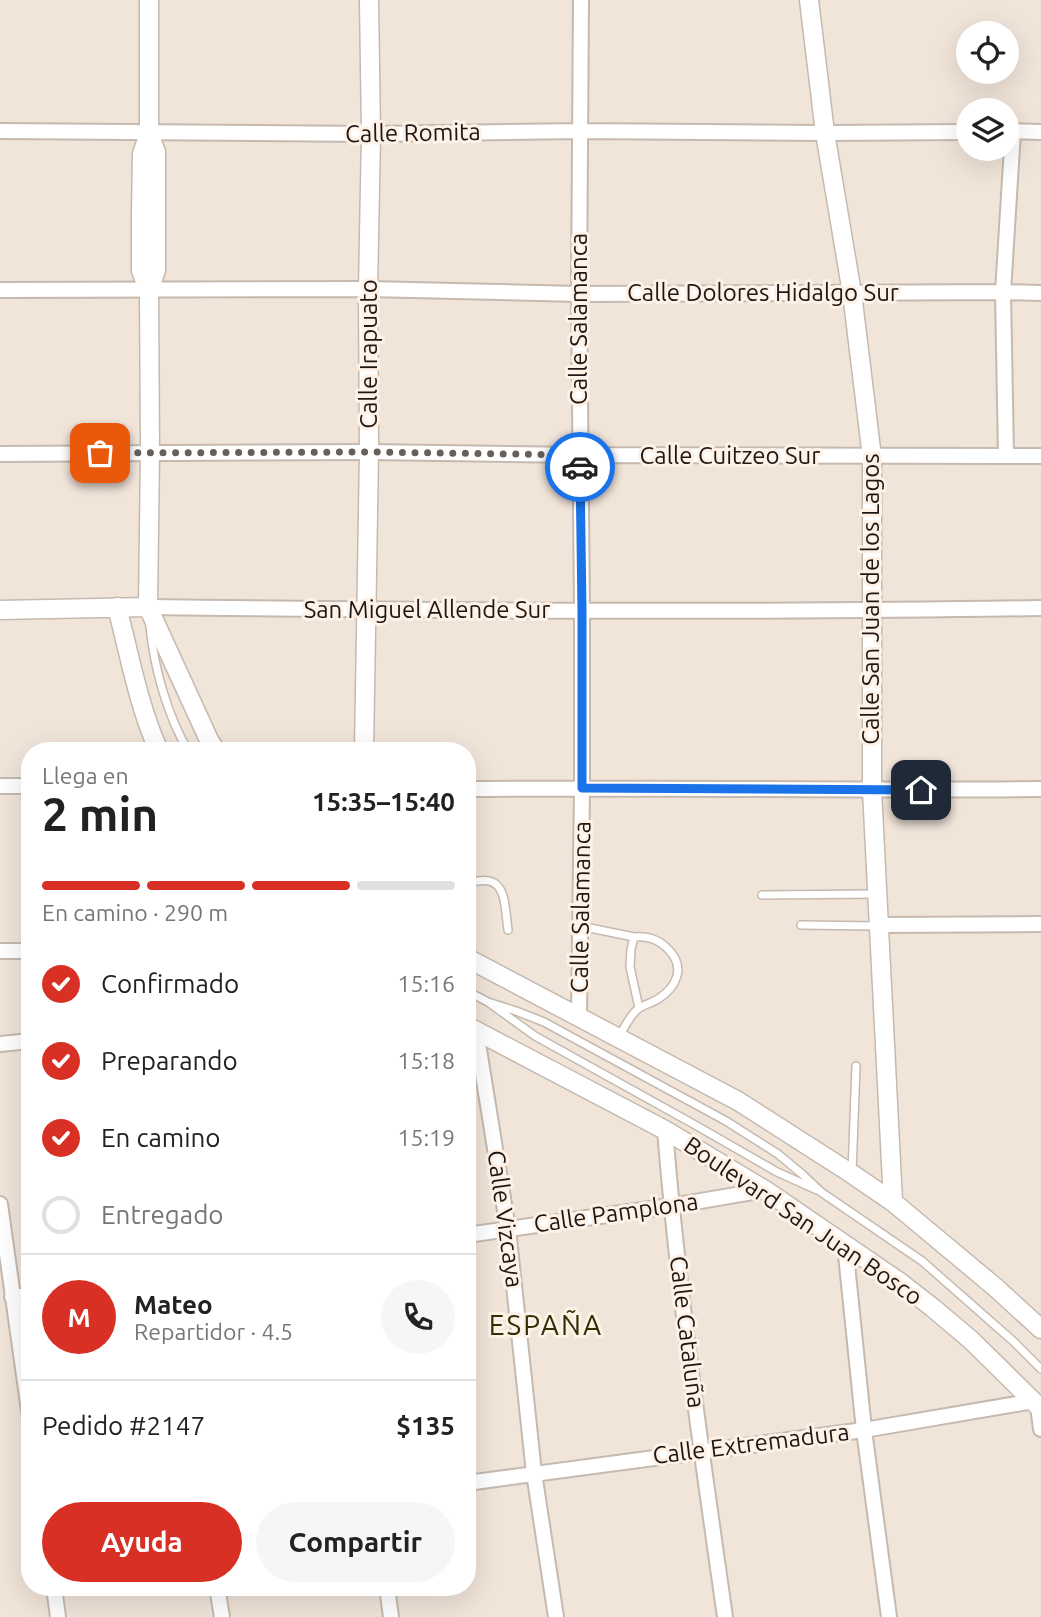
<!DOCTYPE html>
<html lang="es">
<head>
<meta charset="utf-8">
<style>
  :root { --surface:#fff; --page:#f6f6f6; --text:#222; --muted:#767676; --line:#e0e0e0; --accent:#d93025 }
  body { margin:0; font-family:Ubuntu,sans-serif; background:var(--page); color:var(--text); height:100vh; display:flex; flex-direction:column; font-size:26px; white-space:nowrap }
  * { box-sizing:border-box; margin:0 }
  p { font-size:23px; color:var(--muted) }
  .icon { flex:none; width:38px; height:38px; fill:none; stroke:currentColor; stroke-width:2; stroke-linecap:round; stroke-linejoin:round }
  .map { position:relative; flex:1; overflow:hidden }
  .details { position:absolute; left:21px; top:742px; width:455px; height:854px; display:flex; flex-direction:column; background:var(--surface); border-radius:28px; box-shadow:0 7px 28px #0002 }
  .details>* { flex:none }
  .tools { position:absolute; left:956px; top:21px; display:grid; gap:14px }
  .tools a { display:grid; place-items:center; width:63px; height:63px; border-radius:50%; background:var(--surface); box-shadow:0 7px 28px #0002; font-size:35px }
  .pin { position:absolute; display:grid; place-items:center; width:60px; height:60px; color:#fff; margin:-30px; border-radius:14px; box-shadow:0 4px 10px #0006 }
  .courier { position:absolute; display:grid; place-items:center; width:70px; height:70px; margin:-35px; border:5px solid #1a73e8; border-radius:50%; background:#fff; color:#222; box-shadow:0 2px 9px #0007 }
  .headline em { font-style:normal; font-weight:700 }
  .headline div { display:flex; flex-direction:column-reverse }
  .headline { display:flex; align-items:center; justify-content:space-between; height:119px; padding:0 21px }
  h1 { font-size:46px; font-weight:700; line-height:52px }
  .bar { display:grid; grid-template-columns:repeat(4,1fr); gap:10px 7px; align-content:center; height:84px; padding:0 21px }
  .bar i { height:9px; border-radius:5px; background:var(--line) }
  .bar .active { background:var(--accent) }
  .bar p { grid-column:span 4 }
  .line { display:flex; align-items:center; gap:18px; padding:0 21px; border-top:2px solid var(--line) }
  .line div { flex:1 }
  .round { display:grid; place-items:center; flex:none; width:74px; height:74px; border-radius:37px; background:var(--page) }
  ol { padding:0 21px; list-style:none }
  li { display:flex; align-items:center; gap:21px; height:77px }
  li p { margin-inline-start:auto }
  li .icon { padding:7px; border-radius:50%; background:var(--accent); color:#fff; stroke-width:4 }
  li:last-child { color:var(--muted) }
  li i { width:38px; height:38px; border:4px solid var(--line); border-radius:50% }
  .button { display:flex; gap:14px; margin-top:auto; padding:14px 21px }
  .button a { flex:1; height:80px; border-radius:42px; background:var(--accent); color:#fff; font-size:28px; font-weight:700; line-height:80px; text-align:center }
  .button a+a { background:var(--page); color:var(--text) }
  .map>svg:first-child { display:block }
</style>
</head>
<body>
<div class="map">
<svg width="1041" height="1617" viewBox="0 0 1041 1617">
  <rect width="100%" height="100%" fill="#f1e4d9"/>
  <g fill="none" stroke-linecap="round" stroke-linejoin="round">
    <g stroke="#c6b9af" stroke-width="10">
      <path id="service" d="M150,626c4,42 17,88 38,125
        M467,884c40,-14 37,17 41,46
        M762,895l115,-1
        M801,925l76,1
        M580,926l54,11
        M467,991l21,11 47,34 162,90 80,46 40,18
        M488,1002l28,9 28,11 182,99 52,33 24,20 19,18 101,69 91,80 28,28
        M619,1036c6,-9 11,-21 19,-27 6,-5 14,-6 20,-10 19,-12 28,-32 10,-50 -10,-10 -20,-13 -34,-12l-3,12 -1,18 9,41
        M852,1173l4,-107"/>
    </g>
    <g stroke="#c6b9af" stroke-width="18">
      <path id="minor" d="M0,131l371,3 209,-3 245,2 143,-1
        M1006,131l35,1
        M0,290l368,-1 211,5 424,-2 38,1
        M0,454l369,-2 211,3 461,1
        M1006,456l-3,-164 10,-161
        M148,607c298,4 595,6 893,1
        M0,786h30
        M467,789c192,-2 383,2 574,0
        M880,925l161,-1
        M0,951h30
        M579,1017l3,-229v-177l-3,-317 2,-294
        M476,1031l32,198 26,244 22,144
        M0,1044l30,-3
        M665,1130c13,163 37,325 60,487
        M0,1204l30,214
        M467,1235l204,-29 94,-16
        M845,1245l19,185 25,187
        M12,1297l18,-2
        M1038,1406l3,23
        M467,1483l397,-53 170,-29
        M54,1587l4,30
        M217,1587l5,30
        M387,1587l4,30"/>
    </g>
    <g stroke="#c6b9af" stroke-width="21">
      <path id="tertiary" d="M149,0v133l-7,21 -1,61v56l8,20 1,161 -2,155 61,133 7,11
        M809,0l16,133 27,160 20,164v333l21,412
        M149,133l7,19v118l-7,21
        M117,607c12,46 22,101 42,144
        M0,610l148,-3
        M364,751l5,-299 -1,-163 3,-155 -2,-134
        M467,958l271,143 114,73 41,28 102,85 46,42
        M467,1026l198,104 100,60 136,93 32,25 38,32 70,69"/>
    </g>
    <use href="#service" stroke="#fff" stroke-width="7"/>
    <use href="#minor" stroke="#fff" stroke-width="14"/>
    <use href="#tertiary" stroke="#fff" stroke-width="18"/>
  </g>
  <g fill="none" stroke-linecap="round" stroke-linejoin="round">
    <path stroke="#675f5a" stroke-width="7" stroke-dasharray="0 12.6" d="M100,453l269,-1 211,3v12"/>
    <path stroke="#1a73e8" stroke-width="9" d="M580,467l2,144v177l339,2"/>
  </g>
  <g text-anchor="middle" stroke-width="6" stroke-linejoin="round" paint-order="stroke">
    <g font-size="24" fill="#1d1815" stroke="#fff1e6">
      <text transform="translate(413 133) rotate(-1)" y="8">Calle Romita</text>
      <text x="763" y="301">Calle Dolores Hidalgo Sur</text>
      <text transform="translate(579 319) rotate(-90)" y="8">Calle Salamanca</text>
      <text transform="translate(369 354) rotate(-90)" y="8">Calle Irapuato</text>
      <text x="730" y="464">Calle Cuitzeo Sur</text>
      <text transform="translate(871 599) rotate(-90)" y="8">Calle San Juan de los Lagos</text>
      <text x="427" y="618">San Miguel Allende Sur</text>
      <text transform="translate(581 907) rotate(-89)" y="8">Calle Salamanca</text>
      <text transform="translate(616 1213) rotate(-8)" y="8">Calle Pamplona</text>
      <text transform="translate(505 1219) rotate(82)" y="8">Calle Vizcaya</text>
      <text transform="translate(803 1221) rotate(34)" y="8">Boulevard San Juan Bosco</text>
      <text transform="translate(687 1332) rotate(83)" y="8">Calle Cataluña</text>
      <text transform="translate(751 1444) rotate(-7)" y="8">Calle Extremadura</text>
    </g>
    <g font-size="28" letter-spacing="2" fill="#2f3006" stroke="#fff1e6">
      <text x="546" y="1335">ESPAÑA</text>
    </g>
  </g>
</svg>
<div class="tools">
<a><svg class="icon" aria-label="locate" viewBox="0 0 24 24"><circle cx="12" cy="12" r="6"/><path d="M12 2v4M12 18v4M2 12h4M18 12h4"/></svg></a>
<a><svg class="icon" aria-label="layers" viewBox="0 0 24 24"><path d="M12 4l9 5-9 5-9-5zM3 14l9 5 9-5"/></svg></a>
</div>
<div class="pin" style="left:100px;top:453px;background:#ea580c"><svg class="icon" aria-label="bag" viewBox="0 0 24 24"><path d="M5 8h14l-1 12H6zM9 8a3 3 0 0 1 6 0"/></svg></div>
<div class="pin" style="left:921px;top:790px;background:#1f2937"><svg class="icon" aria-label="home" viewBox="0 0 24 24"><path d="M3 11l9-7 9 7M6 9v11h12V9"/></svg></div>
<div class="courier" style="left:580px;top:467px"><svg class="icon" aria-label="car" viewBox="0 0 24 24"><path d="M5 17H2v-5l4-1 3-4h7l3 4 3 1v5h-3M9 17h6M6 11h13"/><circle cx="7" cy="17" r="2"/><circle cx="17" cy="17" r="2"/></svg></div>
<section class="details">
<div class="headline"><div><h1>2 min</h1><p>Llega en</p></div><em>15:35–15:40</em></div>
<div class="bar"><i class="active"></i><i class="active"></i><i class="active"></i><i></i><p>En camino · 290 m</p></div>
<ol>
<li><svg class="icon" aria-label="check" viewBox="0 0 24 24"><path d="M5 12l5 5 9-10"/></svg>Confirmado<p>15:16</p></li>
<li><svg class="icon" aria-label="check" viewBox="0 0 24 24"><path d="M5 12l5 5 9-10"/></svg>Preparando<p>15:18</p></li>
<li><svg class="icon" aria-label="check" viewBox="0 0 24 24"><path d="M5 12l5 5 9-10"/></svg>En camino<p>15:19</p></li>
<li><i></i>Entregado</li>
</ol>
<div class="line" style="height:126px"><b class="round" style="background:var(--accent);color:#fff">M</b><div><b>Mateo</b><p>Repartidor · 4.5</p></div><a class="round"><svg class="icon" aria-label="phone" viewBox="0 0 24 24"><path d="M5 4h4l2 5-3 2q2 4 5 5l2-3 5 2v4C11 20 4 13 5 4z"/></svg></a></div>
<div class="line" style="height:91px"><div>Pedido #2147</div><b>$135</b></div>
<div class="button"><a>Ayuda</a><a>Compartir</a></div>
</section>
</div>
</body>
</html>
